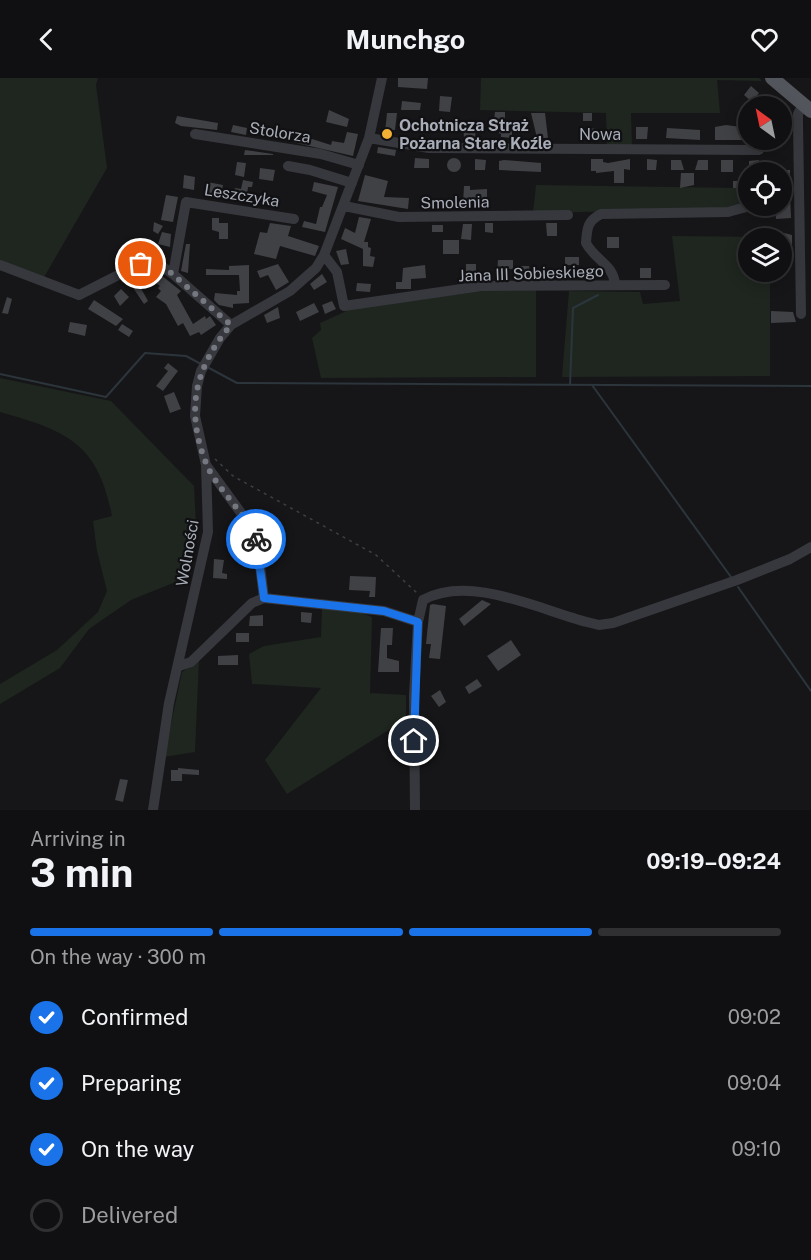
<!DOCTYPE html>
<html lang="en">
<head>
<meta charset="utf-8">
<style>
  :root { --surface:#101012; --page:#1e1e20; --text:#f1f3f6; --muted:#9c9d9f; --line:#303032; --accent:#1a73e8 }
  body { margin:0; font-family:"Public Sans",sans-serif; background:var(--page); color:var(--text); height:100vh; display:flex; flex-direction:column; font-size:22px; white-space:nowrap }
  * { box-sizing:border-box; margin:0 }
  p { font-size:20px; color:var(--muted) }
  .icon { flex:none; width:33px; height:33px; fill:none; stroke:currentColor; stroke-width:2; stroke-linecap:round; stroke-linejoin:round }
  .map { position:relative; height:732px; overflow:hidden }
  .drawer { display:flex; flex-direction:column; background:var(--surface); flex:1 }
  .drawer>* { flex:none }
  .needle { width:39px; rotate:327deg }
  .fabs { position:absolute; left:738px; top:18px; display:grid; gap:12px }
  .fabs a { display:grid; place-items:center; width:54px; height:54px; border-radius:50%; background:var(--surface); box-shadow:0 3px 15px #0003,0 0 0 2px var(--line); font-size:30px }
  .pin { position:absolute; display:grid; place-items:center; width:51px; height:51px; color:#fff; margin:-26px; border:3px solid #fff; border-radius:50%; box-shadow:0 2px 6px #0007 }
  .courier { position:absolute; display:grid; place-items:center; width:60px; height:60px; margin:-30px; border:4px solid #1a73e8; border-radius:50%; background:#fff; color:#222; box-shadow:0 2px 8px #0007 }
  .headline em { font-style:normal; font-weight:700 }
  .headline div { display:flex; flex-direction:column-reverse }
  .headline { display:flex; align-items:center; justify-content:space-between; height:102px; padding:0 30px }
  h1 { font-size:39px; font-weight:700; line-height:45px }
  .bar { display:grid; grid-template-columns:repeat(4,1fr); gap:9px 6px; align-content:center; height:72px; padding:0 30px }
  .bar i { height:8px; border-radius:4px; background:var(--line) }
  .bar .active { background:var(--accent) }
  .bar p { grid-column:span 4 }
  ol { padding:0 30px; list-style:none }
  li { display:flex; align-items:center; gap:18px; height:66px }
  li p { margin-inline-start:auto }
  li .icon { padding:6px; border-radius:50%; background:var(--accent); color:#fff; stroke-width:4 }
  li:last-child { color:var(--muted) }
  li i { width:33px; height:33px; border:3px solid var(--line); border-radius:50% }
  header { display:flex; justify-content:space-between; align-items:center; height:78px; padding:0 30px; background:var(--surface); font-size:27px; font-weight:700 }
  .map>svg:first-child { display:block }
</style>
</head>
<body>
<header><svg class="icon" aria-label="back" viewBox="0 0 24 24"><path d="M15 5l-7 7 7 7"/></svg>Munchgo<svg class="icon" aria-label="heart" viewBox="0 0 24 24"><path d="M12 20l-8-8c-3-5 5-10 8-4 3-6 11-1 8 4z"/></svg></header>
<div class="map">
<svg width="811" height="732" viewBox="0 0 811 732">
  <rect width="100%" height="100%" fill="#161618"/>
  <path fill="#1e261f" d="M0,0h98l-2,7 11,83 -64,111 -43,-17z
    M481,0h278l3,3 -45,-1 3,33h-89l1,33 -25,-1 -1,-32 -126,-3z
    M536,107l206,3 -1,17 -14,4 -194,4z
    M672,158l98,1 -22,1v34h22v104l-208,1 7,-86 71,1 3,12 37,-3z
    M536,211v88l-215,1 -9,-40 9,-8 -1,-7 31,-14 132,-18z
    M0,300l111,23 83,85 2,39 -13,54 -52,21 -42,29 -29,39 -60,36v-20l57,-34 41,-38 9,-21 -10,-40 -4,-30 19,-5c-14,-73 -45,-85 -112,-104z
    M322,529l31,3 19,7 -2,76 36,2v24l-119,75 -22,-34 56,-72 -69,-4 -3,-30 15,-8 57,-9z
    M199,581l-4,93 -31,5 18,-85z"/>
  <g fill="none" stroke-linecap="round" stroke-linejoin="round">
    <path stroke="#2c353c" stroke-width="2" d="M209,290l28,15 574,3
      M0,296l106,23 39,-44 41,3 15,8
      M570,307l3,-77 25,-13
      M592,307l139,192
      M738,509l73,104"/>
  </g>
  <path fill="#404145" d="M398,0h30l-1,11 -29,-2z
    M751,8l8,7 -7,9 -8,-7z
    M440,18l12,1 -2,15 -11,-1z
    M402,23l19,2 -1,7h-19z
    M782,27l9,8 -9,11z
    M329,32l20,9 -2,8 -21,-5z
    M495,34h10v15h7v11l-11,-1v-3l-2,-1v-13h-5z
    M387,35h10l-2,17h-3v4l-9,-1 2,-1z
    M531,35h14l3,25h-11z
    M583,35h9v8h-9z
    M177,38l41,7 -1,7 -36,-4 -6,-3z
    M233,47l14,3 -1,7 -15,-3z
    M726,47l22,3v12h-33v-13z
    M463,48l13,1 -1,11 -11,-1z
    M636,49h12l-1,12h-11z
    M587,50l10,1v10h-10z
    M667,50l33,2v10l-34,-2z
    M347,54l11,2 -5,22 -61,-14 1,-4 19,1 19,6 1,-4 12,2z
    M378,69l18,3 -1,6 -18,-3z
    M245,72l28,4v1h-29z
    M415,80l14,1v9h-15z
    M447 87a7 7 0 1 1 14 0a7 7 0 1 1-14 0Z
    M475,81l11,1 -1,10h-10z
    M591,81h12v3l5,1 22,-4v11l-6,-1v14h-10v-12l-18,2v-2h-5z
    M647,81l10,1 -1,10h-9z
    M504,82l37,3v9l-42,-2v-9z
    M671,82h10l3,10h-13z
    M698,82h10v10h-13z
    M721,82h12v12h-12z
    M759,82v11h-10v-10z
    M237,84l9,1 -2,14 -9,-2z
    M260,90l15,2 -2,11 -14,-2z
    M782,92h8v11h-8z
    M681,95h13v12l-14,3z
    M184,97l11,2 -1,13 -11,-2z
    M365,97l23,6 -4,16 25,1 -1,11 -50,-8z
    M243,102l10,2 -1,5h-4l-2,15 -10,-1v-4h-3l2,-9 6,1z
    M733,103h15v7h-15z
    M207,104l16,3 -2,11 -16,-3z
    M314,104l24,5 -13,45 -23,-5 2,-6 12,3 4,-17h2l5,-12 -15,-4z
    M464,108h6v4l17,-1v11l-24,3z
    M782,116l8,1 1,23 -15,1 -1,-13h7z
    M166,117l12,2 -5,25 -12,-2z
    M266,117l10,2 -2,10 -9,-2z
    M359,139l12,2 -7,23h4v5l3,1 -1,8 5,1 -2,10 -10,-1v-17l-22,-10 4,-11 10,5z
    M212,140h7v5h9v16h-9v-7l-7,-2z
    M154,144l9,4 -5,8 -5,-3z
    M270,145l21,3 -3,10 31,10 -4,10 -35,-10 -4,13 -22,-5 6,-22 7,1z
    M485,145h8v10l-8,-1z
    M546,145h11v13h-10z
    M463,146h9l-1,16 -10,-1z
    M432,147h11v7h-11z
    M162,154l9,2 -1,13 -12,-3z
    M780,154l12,3v12h-10z
    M607,159h12v11h-12z
    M443,162h16v14h-16z
    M186,166h4l-2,29 -7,-2z
    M346,171l3,15 -8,1 -5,-14z
    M565,179h14v8h-14z
    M498,182h15v9h-5v5h-11z
    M278,186l11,18 -13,8 -8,-15 -8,3 -3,-7z
    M466,186h10v15h-10z
    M249,187v38l-16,1v4l-14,-3 -5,-5 1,-7 22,2v-4h3l-1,-16h-33v-6l23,1v-4z
    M425,187l1,13 -15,1v10h-15v-7h6l1,-14z
    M520,188h9l1,9h-10z
    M640,190h11v10h-11z
    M157,194l24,19 -4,4 16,29 12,-8 1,3 4,-3 6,9 -15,10 -2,-3 -9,4 -7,-13 -5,3 -12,-22 -10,-7 5,-6 -3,-3 2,-2 -8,-6z
    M138,195h4l4,5 -8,5 10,18 -4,3 -17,-25z
    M322,196l5,8 -13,8 -4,-6z
    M357,205l14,1 -1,8 -14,-1z
    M121,211l8,8 -9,9 -6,-10z
    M7,219l5,2 -4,15 -6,-1z
    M94,222l29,19 -7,7 -28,-17z
    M332,223l4,8 -11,5 -3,-9z
    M314,225l5,9 -19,9 -4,-9z
    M278,229l2,11 -13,5 -3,-8z
    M771,233l22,1 3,10 -25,1z
    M70,244l17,3 -2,11 -17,-4z
    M122,246l11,7 -4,6 -11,-7z
    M168,285l10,8 -15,20 -7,-5 12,-15 -4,-3z
    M174,314l7,17 -11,4 -6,-17z
    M243,451l4,12 -9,3 -4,-12z
    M214,481l10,1 -2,13 5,1v5l-14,-1z
    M350,498l26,1 -1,20h-6l1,-6 -21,-1z
    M482,522l9,4 -27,22 -5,-7z
    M433,526l13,2 -6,53 -11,-1 2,-14h-5l4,-39z
    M301,534l11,1 -1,10 -10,-1z
    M263,537v11h-14l1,-10z
    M381,550h12l-1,17h-5v13l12,3v11h-21z
    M236,555h13v9h-13z
    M511,562l10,15 -23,16 -11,-15z
    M238,577v10h-20v-9z
    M477,601l5,7 -13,8 -4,-7z
    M440,612l6,12 -7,5 -8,-11z
    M178,690l21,2v5l-17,-1v7h-11v-11h7z
    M120,701l8,1 -5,22 -8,-2z"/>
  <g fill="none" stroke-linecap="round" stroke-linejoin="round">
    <path stroke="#3d3f44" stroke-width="1.5" stroke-dasharray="3 4.5" stroke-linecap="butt" d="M215,381l18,17 143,79 41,38"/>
    <path stroke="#37383d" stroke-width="10" d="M195,56l126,20 38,11
      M369,60l60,10 330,2
      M288,88l22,4 42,13
      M344,128l55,11 169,-2
      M324,177l13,17 7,34 138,-20 183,-1
      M0,187l79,30 57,-29 22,-2 15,10 58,51
      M173,196l13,-72 108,17
      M615,206c-2,-20 -20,-24 -29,-41 1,-14 1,-22 15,-29l127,-2 22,-6
      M801,236l-3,-191v-9l5,-9
      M206,387l46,63 5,13 7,57
      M179,588l12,-4 61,-59 12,-5 120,13 34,11
      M153,732l16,-107 39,-171 -2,-67 -11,-49 2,-30 4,-15 19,-33 11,-13 59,-34 26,-23 8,-13 45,-117 13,-60
      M415,732l-1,-114 4,-74 5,-22c47,-26 117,10 164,22l12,3 14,-2 124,-43 53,-21 21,-12"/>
    <path stroke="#53555c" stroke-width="14" d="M772,0l39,33"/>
  </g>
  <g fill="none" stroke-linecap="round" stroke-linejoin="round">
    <path stroke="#757880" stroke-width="6" stroke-dasharray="0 10.8" d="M141,186l22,2 68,59c-36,42 -46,85 -25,138 6,18 34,47 46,65l4,11"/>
    <path stroke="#1a73e8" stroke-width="8" d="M256,461l8,59 120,13 34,11 -4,119"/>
  </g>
  <circle fill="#f2b134" stroke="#111113" stroke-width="2" cx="387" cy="56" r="6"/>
  <g text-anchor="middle" stroke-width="4.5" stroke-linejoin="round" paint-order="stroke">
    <g font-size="16" font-weight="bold" fill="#a8adb8" stroke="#111113" text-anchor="start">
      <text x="399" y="53">Ochotnicza Straż<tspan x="399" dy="18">Pożarna Stare Koźle</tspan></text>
    </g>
    <g font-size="16" fill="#a8adb8" stroke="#111113">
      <text transform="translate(280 54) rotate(9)" y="6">Stolorza</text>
      <text x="600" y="62">Nowa</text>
      <text transform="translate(242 117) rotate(9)" y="6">Leszczyka</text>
      <text transform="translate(455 124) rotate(-1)" y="6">Smolenia</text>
      <text transform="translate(531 195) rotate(-2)" y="6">Jana III Sobieskiego</text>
      <text transform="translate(187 475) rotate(-80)" y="6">Wolności</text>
    </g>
  </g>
</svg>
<div class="fabs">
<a><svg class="needle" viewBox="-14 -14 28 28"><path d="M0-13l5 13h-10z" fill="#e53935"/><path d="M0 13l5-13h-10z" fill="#9c9d9f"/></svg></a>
<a><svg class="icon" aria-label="locate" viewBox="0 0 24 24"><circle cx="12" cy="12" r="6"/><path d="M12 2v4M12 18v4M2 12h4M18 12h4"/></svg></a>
<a><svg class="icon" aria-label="layers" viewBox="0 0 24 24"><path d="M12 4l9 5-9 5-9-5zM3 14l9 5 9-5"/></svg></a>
</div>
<div class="pin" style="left:141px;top:186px;background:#ea580c"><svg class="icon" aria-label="bag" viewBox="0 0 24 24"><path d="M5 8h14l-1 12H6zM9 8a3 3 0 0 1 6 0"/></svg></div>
<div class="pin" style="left:414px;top:663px;background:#1f2937"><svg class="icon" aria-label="home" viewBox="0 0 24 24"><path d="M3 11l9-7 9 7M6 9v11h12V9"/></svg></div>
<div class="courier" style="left:256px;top:461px"><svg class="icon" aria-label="bike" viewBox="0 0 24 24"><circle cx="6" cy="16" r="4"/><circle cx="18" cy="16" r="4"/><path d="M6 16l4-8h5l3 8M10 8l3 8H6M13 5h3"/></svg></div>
</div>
<section class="drawer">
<div class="headline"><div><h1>3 min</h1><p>Arriving in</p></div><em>09:19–09:24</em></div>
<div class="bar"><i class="active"></i><i class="active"></i><i class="active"></i><i></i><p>On the way · 300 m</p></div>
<ol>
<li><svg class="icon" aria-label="check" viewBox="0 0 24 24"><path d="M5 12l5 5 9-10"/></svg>Confirmed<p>09:02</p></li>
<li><svg class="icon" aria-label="check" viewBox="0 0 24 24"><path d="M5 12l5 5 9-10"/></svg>Preparing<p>09:04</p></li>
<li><svg class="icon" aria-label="check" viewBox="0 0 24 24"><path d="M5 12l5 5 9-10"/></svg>On the way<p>09:10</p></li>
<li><i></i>Delivered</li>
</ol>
</section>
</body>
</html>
